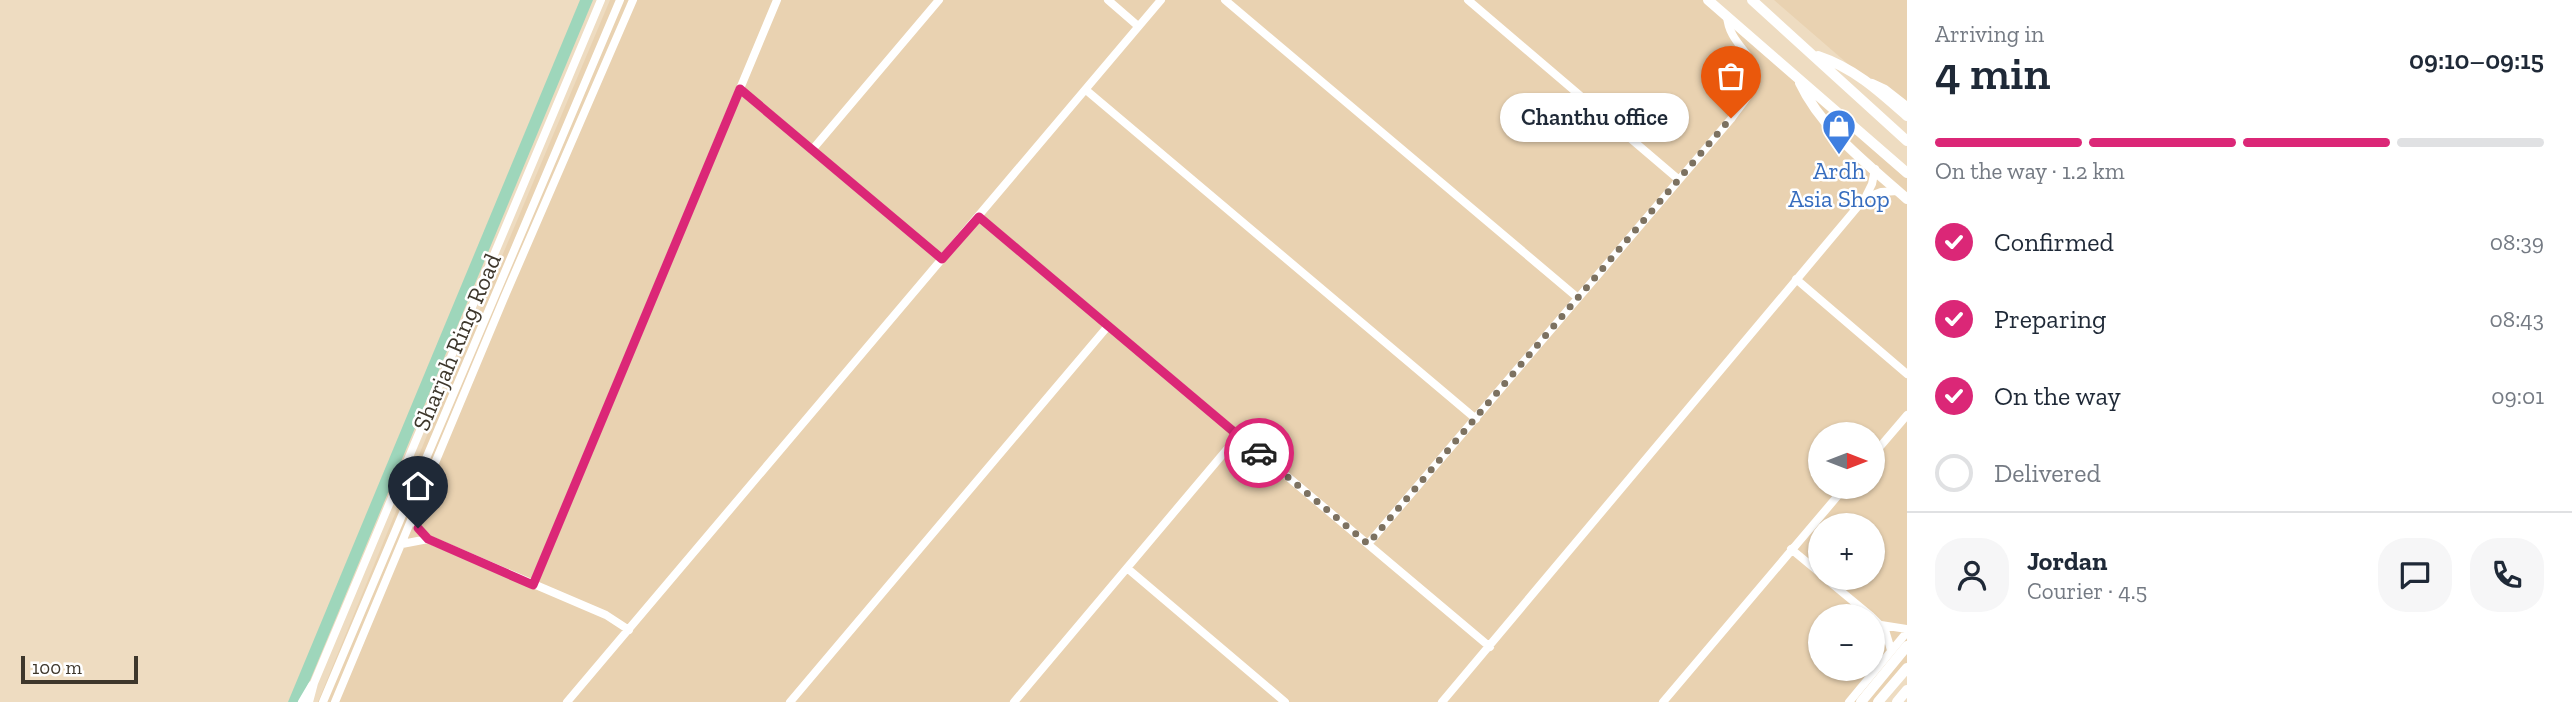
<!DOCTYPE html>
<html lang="en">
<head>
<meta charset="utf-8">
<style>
  :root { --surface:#fff; --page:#f6f6f7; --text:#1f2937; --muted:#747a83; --line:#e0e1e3; --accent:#db2777 }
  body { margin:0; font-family:"Zilla Slab",serif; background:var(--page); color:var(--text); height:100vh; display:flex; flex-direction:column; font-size:26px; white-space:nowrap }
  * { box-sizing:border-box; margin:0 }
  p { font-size:23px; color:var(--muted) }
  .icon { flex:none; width:38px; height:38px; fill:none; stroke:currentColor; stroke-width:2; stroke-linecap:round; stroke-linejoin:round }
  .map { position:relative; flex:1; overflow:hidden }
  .sheet { display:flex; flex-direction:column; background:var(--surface); width:665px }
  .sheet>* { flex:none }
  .needle { width:46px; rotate:90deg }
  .controls { position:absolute; left:1808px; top:422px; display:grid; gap:14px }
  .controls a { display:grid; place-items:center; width:77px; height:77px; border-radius:50%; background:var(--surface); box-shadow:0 2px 5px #0004; font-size:35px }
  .scale { position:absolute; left:21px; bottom:18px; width:117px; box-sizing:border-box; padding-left:7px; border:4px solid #3e372c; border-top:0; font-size:19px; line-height:24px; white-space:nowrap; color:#3e372c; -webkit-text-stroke:5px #fff; paint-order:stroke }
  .pin { position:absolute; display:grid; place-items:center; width:60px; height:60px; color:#fff; margin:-72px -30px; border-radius:50% 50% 50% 0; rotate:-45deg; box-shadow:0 0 7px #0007 }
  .pin .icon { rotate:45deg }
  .courier { position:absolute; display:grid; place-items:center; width:70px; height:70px; margin:-35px; border:5px solid #db2777; border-radius:50%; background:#fff; color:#222; box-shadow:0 2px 9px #0007 }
  .bubble { position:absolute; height:49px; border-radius:24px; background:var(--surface); box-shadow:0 2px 5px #0004; font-size:23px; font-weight:600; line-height:49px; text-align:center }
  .head em { font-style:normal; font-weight:600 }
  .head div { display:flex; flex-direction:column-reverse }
  .head { display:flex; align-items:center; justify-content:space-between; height:119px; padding:0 28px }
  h1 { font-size:46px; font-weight:600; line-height:52px }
  .bar { display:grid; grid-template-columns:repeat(4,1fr); gap:10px 7px; align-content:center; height:84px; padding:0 28px }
  .bar i { height:9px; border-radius:5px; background:var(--line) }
  .bar .active { background:var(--accent) }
  .bar p { grid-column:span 4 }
  .line { display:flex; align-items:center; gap:18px; padding:0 28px; border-top:2px solid var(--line) }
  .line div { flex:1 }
  .round { display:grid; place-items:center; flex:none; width:74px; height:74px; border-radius:28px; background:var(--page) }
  ol { padding:0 28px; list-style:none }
  li { display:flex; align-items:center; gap:21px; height:77px }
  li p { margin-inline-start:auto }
  li .icon { padding:7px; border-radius:50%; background:var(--accent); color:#fff; stroke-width:4 }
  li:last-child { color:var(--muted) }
  li i { width:38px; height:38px; border:4px solid var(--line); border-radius:50% }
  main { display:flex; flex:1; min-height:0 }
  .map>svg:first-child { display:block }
</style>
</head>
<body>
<main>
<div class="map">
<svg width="1907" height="702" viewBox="0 0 1907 702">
  <rect width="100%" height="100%" fill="#eedcc1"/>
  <path fill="#e9d2b1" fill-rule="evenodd" d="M610,0h1093l204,173v500l-24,29h-1565l128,-313zM1820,434h52v52h-52zM1820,525h52v53h-52zM1820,616h52v52h-52z
    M1774,0h133v115z"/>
  <path fill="#9ed6bb" d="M580,0h13l-292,702h-13z"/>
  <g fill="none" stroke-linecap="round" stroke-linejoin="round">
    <path stroke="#fff" stroke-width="8" d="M1108,0l30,26
      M1225,0l353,298
      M1468,0l210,179
      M1872,83l13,6 22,17
      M740,89l202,170
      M1086,90l390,329
      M812,150l127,-150
      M1865,198l16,-6 17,-1
      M979,217l511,430
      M1796,279l111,95
      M1872,456l35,-41
      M414,516l4,12 10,11 178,76 23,15
      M402,544l26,-5
      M1368,544l363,-425c7,-11 18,-21 22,-33 11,-29 -24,-38 -26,-70
      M1791,549l29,24
      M1127,568l158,134
      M1825,578l46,38
      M533,585l244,-585
      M1872,617l13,13 6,20
      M1881,625l26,4
      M302,702l10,-17
      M309,702l5,-19 287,-683
      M323,702l297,-702
      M335,702l169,-404 129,-298
      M567,702l594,-702
      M790,702l318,-376
      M1014,702l225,-267
      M1442,702l423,-504 7,-14 3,-15
      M1663,702l183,-216
      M1849,702l58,-70"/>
    <path stroke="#fff" stroke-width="10" d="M1861,702l46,-56
      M1897,702l10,-12"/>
    <path stroke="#fff" stroke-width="10" d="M1708,0l199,173
      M1752,0l155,141
      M1818,56c36,12 61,35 89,60
      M1800,83c22,47 69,82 107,116
      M1878,702l29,-34"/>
  </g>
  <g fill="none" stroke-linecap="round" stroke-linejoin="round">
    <path stroke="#7c7160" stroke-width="7" stroke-dasharray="0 12.6" d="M1259,453l109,91 363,-426"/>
    <path stroke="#db2777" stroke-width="9" d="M418,528l10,11 105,46 207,-496 202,170 37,-42 280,236"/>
  </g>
  <defs>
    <g id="shop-pin" transform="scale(1.75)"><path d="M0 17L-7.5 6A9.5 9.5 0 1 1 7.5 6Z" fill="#3f7fe0" stroke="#fff"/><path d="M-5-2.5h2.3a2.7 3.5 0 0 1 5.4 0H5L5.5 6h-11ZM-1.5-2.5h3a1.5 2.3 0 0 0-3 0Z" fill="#fff"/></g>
  </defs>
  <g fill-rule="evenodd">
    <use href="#shop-pin" x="1839" y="126"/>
  </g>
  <g text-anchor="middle" stroke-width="5" stroke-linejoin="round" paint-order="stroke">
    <g font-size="24" fill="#366cbe" stroke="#fff">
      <text x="1839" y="179">Ardh<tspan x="1839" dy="28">Asia Shop</tspan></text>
    </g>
    <g font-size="24" fill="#3e372c" stroke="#fff">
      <text transform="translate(457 342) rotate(-67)" y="8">Sharjah Ring Road</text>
    </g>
  </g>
</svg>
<div class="controls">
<a><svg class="needle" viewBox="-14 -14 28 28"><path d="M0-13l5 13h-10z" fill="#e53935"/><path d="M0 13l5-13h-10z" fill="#747a83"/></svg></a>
<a>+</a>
<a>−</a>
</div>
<div class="scale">100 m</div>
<div class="pin" style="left:1731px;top:118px;background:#ea580c"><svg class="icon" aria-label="bag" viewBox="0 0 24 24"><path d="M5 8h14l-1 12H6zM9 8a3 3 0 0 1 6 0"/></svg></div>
<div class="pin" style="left:418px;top:528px;background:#1f2937"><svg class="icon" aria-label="home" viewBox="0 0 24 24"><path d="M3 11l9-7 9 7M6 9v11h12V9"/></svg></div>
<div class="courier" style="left:1259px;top:453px"><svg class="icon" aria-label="car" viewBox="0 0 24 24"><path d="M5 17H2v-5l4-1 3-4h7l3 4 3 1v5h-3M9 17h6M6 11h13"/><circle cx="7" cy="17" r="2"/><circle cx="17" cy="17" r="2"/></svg></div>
<div class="bubble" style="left:1500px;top:93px;width:189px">Chanthu office</div>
</div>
<section class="sheet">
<div class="head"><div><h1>4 min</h1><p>Arriving in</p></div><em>09:10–09:15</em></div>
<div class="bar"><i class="active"></i><i class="active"></i><i class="active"></i><i></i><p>On the way · 1.2 km</p></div>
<ol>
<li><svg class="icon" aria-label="check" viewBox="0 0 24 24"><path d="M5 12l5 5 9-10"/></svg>Confirmed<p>08:39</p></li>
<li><svg class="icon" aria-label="check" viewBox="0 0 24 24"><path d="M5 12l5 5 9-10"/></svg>Preparing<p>08:43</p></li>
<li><svg class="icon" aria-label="check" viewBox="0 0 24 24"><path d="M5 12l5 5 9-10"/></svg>On the way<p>09:01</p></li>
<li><i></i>Delivered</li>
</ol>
<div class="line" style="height:126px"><a class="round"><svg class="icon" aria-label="person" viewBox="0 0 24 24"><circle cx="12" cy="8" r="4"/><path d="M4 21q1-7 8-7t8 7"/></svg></a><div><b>Jordan</b><p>Courier · 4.5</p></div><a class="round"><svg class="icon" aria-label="chat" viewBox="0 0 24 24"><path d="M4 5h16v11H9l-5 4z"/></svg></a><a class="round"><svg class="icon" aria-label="phone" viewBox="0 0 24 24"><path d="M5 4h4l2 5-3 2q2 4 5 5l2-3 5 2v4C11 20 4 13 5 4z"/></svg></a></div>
</section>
</main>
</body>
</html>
